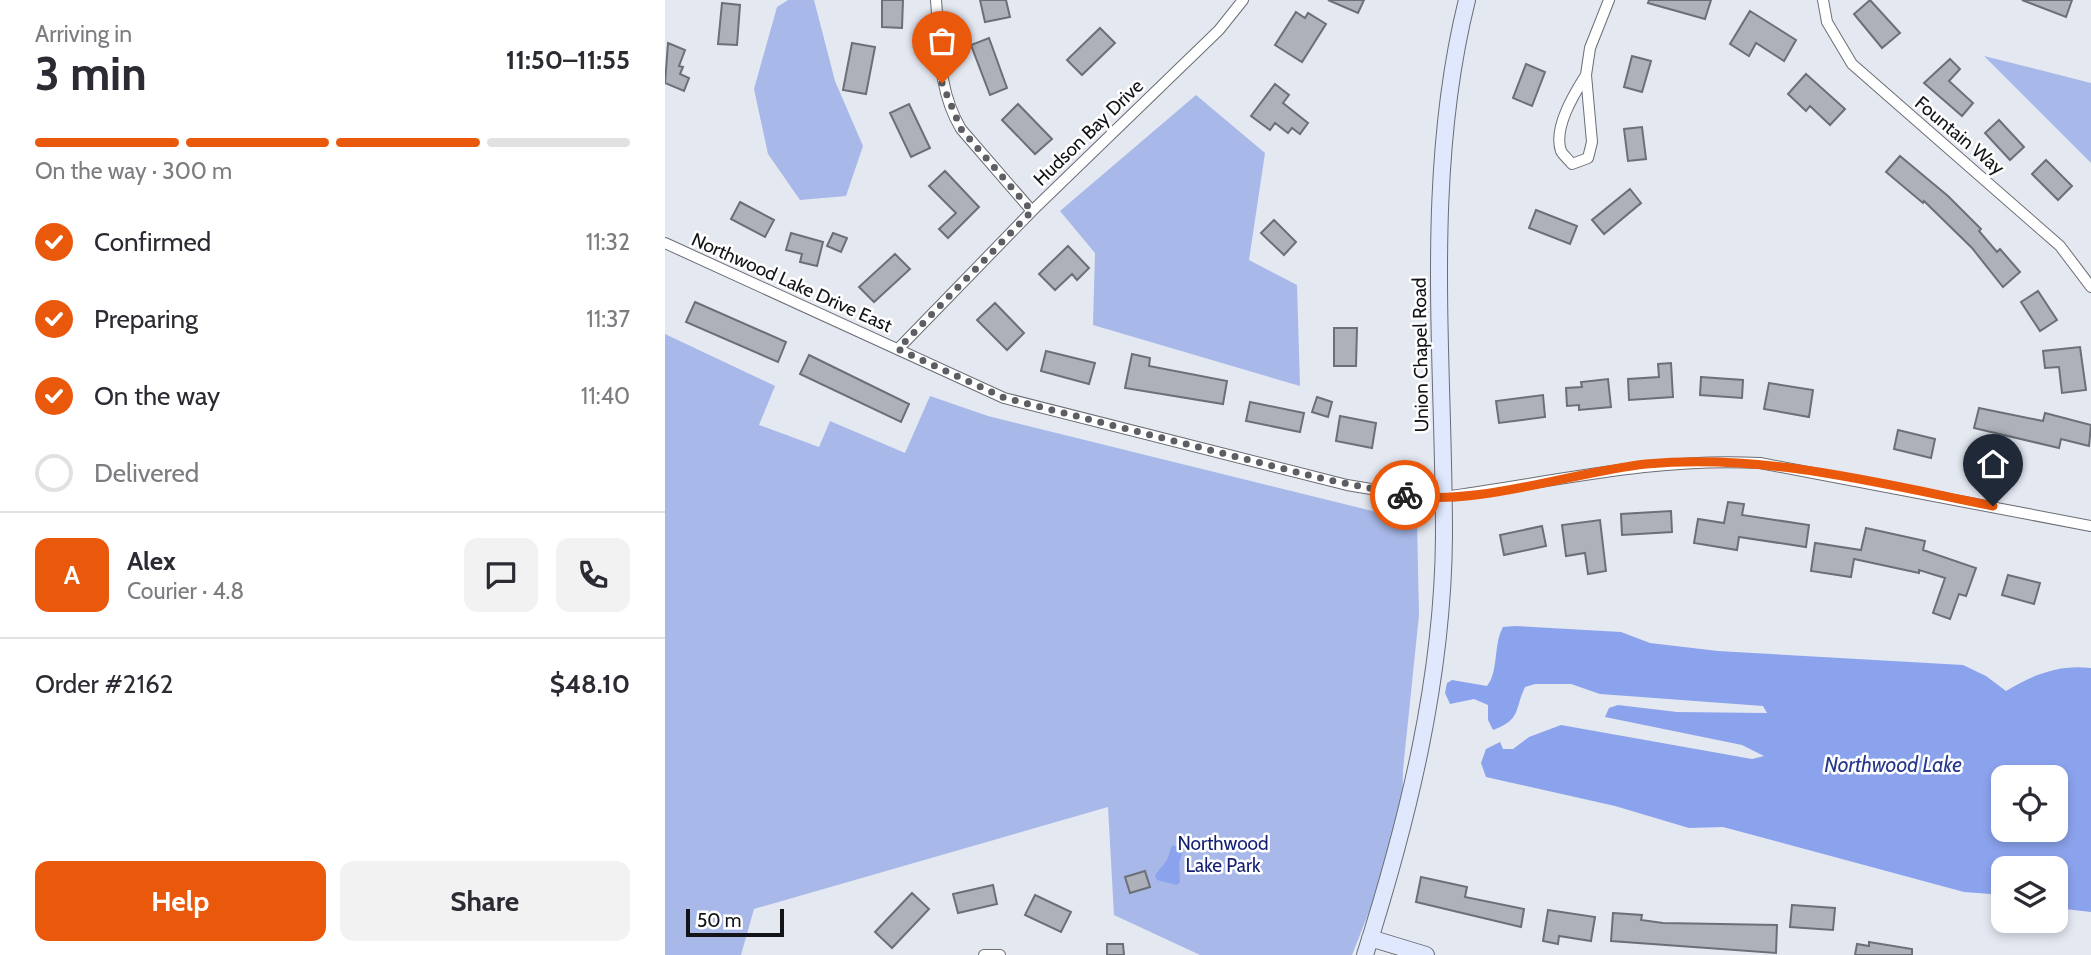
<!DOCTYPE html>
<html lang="en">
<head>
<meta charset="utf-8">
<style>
  :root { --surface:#fff; --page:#f2f2f3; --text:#2b2b33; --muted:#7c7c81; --line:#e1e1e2; --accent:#ea580c }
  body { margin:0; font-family:Cabin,sans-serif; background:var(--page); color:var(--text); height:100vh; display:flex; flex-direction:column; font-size:26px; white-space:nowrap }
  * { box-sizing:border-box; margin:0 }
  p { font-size:23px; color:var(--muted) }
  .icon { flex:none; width:38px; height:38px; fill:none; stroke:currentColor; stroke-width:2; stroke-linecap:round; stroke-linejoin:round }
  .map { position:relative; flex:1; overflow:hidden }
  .drawer { display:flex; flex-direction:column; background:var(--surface); width:665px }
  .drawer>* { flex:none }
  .tools { position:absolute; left:1326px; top:765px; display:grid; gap:14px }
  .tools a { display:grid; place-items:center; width:77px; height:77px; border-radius:14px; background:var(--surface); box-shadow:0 4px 10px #0003; font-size:35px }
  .scale { position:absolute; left:21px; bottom:18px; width:98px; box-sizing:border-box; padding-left:7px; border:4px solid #131417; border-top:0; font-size:19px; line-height:24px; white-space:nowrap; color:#131417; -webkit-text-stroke:5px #fff; paint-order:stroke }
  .pin { position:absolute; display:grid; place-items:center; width:60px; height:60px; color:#fff; margin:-72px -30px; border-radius:50% 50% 50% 0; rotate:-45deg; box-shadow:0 0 7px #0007 }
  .pin .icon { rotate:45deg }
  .courier { position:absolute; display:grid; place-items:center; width:70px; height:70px; margin:-35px; border:5px solid #ea580c; border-radius:50%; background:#fff; color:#222; box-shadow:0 2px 9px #0007 }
  .headline em { font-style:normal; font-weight:700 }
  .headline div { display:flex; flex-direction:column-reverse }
  .headline { display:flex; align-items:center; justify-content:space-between; height:119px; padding:0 35px }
  h1 { font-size:46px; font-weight:700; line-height:52px }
  .bar { display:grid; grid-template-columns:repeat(4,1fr); gap:10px 7px; align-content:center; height:84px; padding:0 35px }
  .bar i { height:9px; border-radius:5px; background:var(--line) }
  .bar .current { background:var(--accent) }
  .bar p { grid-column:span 4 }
  .line { display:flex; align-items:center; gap:18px; padding:0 35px; border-top:2px solid var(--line) }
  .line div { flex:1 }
  .round { display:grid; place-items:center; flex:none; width:74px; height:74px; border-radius:14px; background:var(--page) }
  ol { padding:0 35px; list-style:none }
  li { display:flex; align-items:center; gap:21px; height:77px }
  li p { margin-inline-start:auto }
  li .icon { padding:7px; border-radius:50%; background:var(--accent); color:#fff; stroke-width:4 }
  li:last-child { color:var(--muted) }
  li i { width:38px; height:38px; border:4px solid var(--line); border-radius:50% }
  .button { display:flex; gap:14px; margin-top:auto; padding:14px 35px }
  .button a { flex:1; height:80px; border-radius:14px; background:var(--accent); color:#fff; font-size:28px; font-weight:700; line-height:80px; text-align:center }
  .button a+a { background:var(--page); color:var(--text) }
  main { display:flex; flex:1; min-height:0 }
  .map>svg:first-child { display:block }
</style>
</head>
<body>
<main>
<section class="drawer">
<div class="headline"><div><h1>3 min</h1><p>Arriving in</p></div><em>11:50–11:55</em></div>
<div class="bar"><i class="current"></i><i class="current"></i><i class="current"></i><i></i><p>On the way · 300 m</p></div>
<ol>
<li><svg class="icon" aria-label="check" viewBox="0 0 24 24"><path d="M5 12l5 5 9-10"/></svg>Confirmed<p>11:32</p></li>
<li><svg class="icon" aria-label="check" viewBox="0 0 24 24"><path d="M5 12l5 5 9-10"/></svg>Preparing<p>11:37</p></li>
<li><svg class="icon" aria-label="check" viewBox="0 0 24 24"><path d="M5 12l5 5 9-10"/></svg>On the way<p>11:40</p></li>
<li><i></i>Delivered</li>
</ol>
<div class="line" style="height:126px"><b class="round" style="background:var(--accent);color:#fff">A</b><div><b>Alex</b><p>Courier · 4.8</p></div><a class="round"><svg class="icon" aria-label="chat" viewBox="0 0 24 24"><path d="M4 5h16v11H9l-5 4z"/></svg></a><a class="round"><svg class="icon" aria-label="phone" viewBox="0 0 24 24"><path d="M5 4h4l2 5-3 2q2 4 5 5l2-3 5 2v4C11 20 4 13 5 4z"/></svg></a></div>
<div class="line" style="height:91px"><div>Order #2162</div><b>$48.10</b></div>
<div class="button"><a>Help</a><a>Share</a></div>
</section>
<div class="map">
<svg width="1426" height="955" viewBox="0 0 1426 955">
  <rect width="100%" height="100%" fill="#e4e8f1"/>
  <path fill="#a8b9e9" d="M123,0h26l21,81 28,65 -17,50 -46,4 -32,-46 -14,-65 23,-82z
    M1319,56l107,27v80z
    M531,95l69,58 -16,107 48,25 3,101 -207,-61 2,-72 -35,-42z
    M0,334l110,52 -16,39 60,22 11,-26 75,32 25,-57 58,20 429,106 2,93 -16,155 -1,58 -50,127h-152l-86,-40 -6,-108 -354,102 -13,46h-76z"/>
  <path fill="#8ba3ed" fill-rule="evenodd" d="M850,626l106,6 29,11 68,8 245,14 23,11 20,15c26,-16 53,-27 85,-23v244l-35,-4v-40h-52v27l-40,-3 -241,-65 -34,1 -74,-22 -129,-29 -5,-14 5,-14 14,-7 3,7h10l16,-12 32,-12 191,34 12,-3 -22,-11 -137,-28 4,-9 9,-3 59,7 90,1 -4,-7 -163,-12 -29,-10h-36l-10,3c-11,23 -3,32 -32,43l-5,-10v-15l-14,-6 -24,5 -5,-11 2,-10 5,-3 35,6c12,-15 6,-41 16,-59zM1339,777h52v53h-52z
    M507,845l12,4 -5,14 1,19 -3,3 -20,-5 -2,-5 12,-15z"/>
  <path fill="#aeb1ba" stroke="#6c6f77" stroke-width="2" d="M217,0h21l-1,28 -20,-1z
    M315,0h26l4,17 -25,5z
    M663,0h36l-6,13z
    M984,0h62l-6,19 -57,-16z
    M1205,0l30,33 -18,15 -28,-34z
    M1357,0h50l-6,17z
    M57,3l18,2 -3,40 -19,-1z
    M1085,11l46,29 -12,21 -28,-18 -7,13 -19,-12z
    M631,12l9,6 3,-5 18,11 -24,38 -27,-17z
    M435,28l15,15 -33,32 -15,-15z
    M324,38l18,50 -17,7 -19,-50z
    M3,43l17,7 -6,16 4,1 -3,7 9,4 -5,13 -19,-8z
    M187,43l23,4 -9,47 -23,-4z
    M967,56l19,5 -9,31 -18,-5z
    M1285,59l10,10 -11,12 24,22 -11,13 -38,-33z
    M861,64l19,8 -13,34 -19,-8z
    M1141,74l39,35 -15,16 -20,-19 -4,5 -18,-17z
    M610,84l14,11 -6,8 25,20 -8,11 -8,-6 -4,5 -13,-10 -5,7 -19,-14z
    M244,104l21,44 -19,9 -21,-44z
    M353,104l34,35 -17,15 -33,-34z
    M1334,120l25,27 -14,13 -25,-27z
    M977,127l4,32 -18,2 -4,-32z
    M1235,156l48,40 33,33 -2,2 18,21 3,-3 20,23 -17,15 -31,-39 -48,-47 -1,2 -37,-31z
    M1381,160l26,26 -14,14 -26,-26z
    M280,171l34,36 -31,31 -9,-9 17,-16 -27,-27z
    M965,189l11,14 -37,31 -12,-14z
    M75,202l34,18 -9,17 -34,-18z
    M871,210l41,16 -7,18 -41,-16z
    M609,220l22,22 -12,13 -23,-22z
    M126,233l32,9 -6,24 -17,-4 2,-8 -16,-4z
    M168,233l14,5 -6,14 -14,-6z
    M403,246l21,22 -12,12 -5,-6 -17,16 -16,-16z
    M230,254l15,15 -36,33 -15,-15z
    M1373,291l19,29 -17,11 -19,-29z
    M30,302l91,40 -8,20 -92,-40z
    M330,303l29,30 -17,17 -30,-30z
    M669,328h23l-1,38h-22z
    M1415,347l6,43 -24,3 -3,-26 -14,1 -2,-17z
    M381,351l49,12 -6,21 -48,-13z
    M467,354l18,4 -1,8 78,15 -4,23 -98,-16z
    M144,355l100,49 -8,18 -101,-48z
    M1006,363l2,34 -44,3 -1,-21 31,-2 -1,-13z
    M1036,377l42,3 -1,18 -42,-3z
    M943,379l3,28 -32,3v-5l-12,1 -1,-18 16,-1 -1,-5z
    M1104,383l44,7 -4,27 -45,-8z
    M878,395l2,22 -46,6 -3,-22z
    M652,397l15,5 -4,15 -16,-5z
    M585,402l54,11 -4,19 -54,-11z
    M1314,408l64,13 2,-8 46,12 -2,21 -28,-7 -2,9 -85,-20z
    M675,416l36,7 -4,25 -36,-7z
    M1233,430l37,9 -4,19 -37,-9z
    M1063,502l16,2 -2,11 67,10 -3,22 -67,-10 -2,13 -43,-7 4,-24 26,4z
    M1006,511l1,21 -50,3 -1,-21z
    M935,520l6,51 -18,3 -3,-21 -19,3 -4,-31z
    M877,526l4,20 -42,9 -4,-20z
    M1201,528l59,13 -2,9 53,18 -10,28 -7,-2 -9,25 -17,-6 12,-35 -26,-8v3l-65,-14 -3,18 -40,-6 4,-28 46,7z
    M1343,575l32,8 -6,21 -32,-9z
    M480,871l5,16 -20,6 -5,-16z
    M756,877l46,10 -2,10 59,12 -3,18 -105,-25z
    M328,885l4,19 -39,9 -5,-19z
    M247,893l17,16 -37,39 -17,-16z
    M370,895l36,17 -10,20 -36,-17z
    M1127,905l43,3 -2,22 -43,-3z
    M883,910l47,7 -4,24 -32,-5 -1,8 -15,-3z
    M948,913l29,2 -1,5 22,3 114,2 -1,28 -165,-12z
    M1204,942l43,7v6h-57l2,-11 12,2z
    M442,944h16l1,11h-17z"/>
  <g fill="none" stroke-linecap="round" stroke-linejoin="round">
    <g stroke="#6a6d75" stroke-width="12">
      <path id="street" d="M271,0c4,45 1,89 25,129l71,82
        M1158,0l4,22 25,42 208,182 31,41
        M921,75l6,67 -4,16 -16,6c-3,-4 -9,-9 -11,-13 -8,-23 13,-57 25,-76z
        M921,75l4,-27 19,-48
        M0,243l339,155 343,87 72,12h24c106,-14 209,-40 317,-34l331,63
        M233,349l134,-138 187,-181 24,-30
        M319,955h16"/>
    </g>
    <g stroke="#6a6d75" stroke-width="18">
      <path id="secondary" d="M705,938l56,17
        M700,955c43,-135 78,-276 79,-419 0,-179 -21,-360 23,-536"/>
    </g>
    <use href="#street" stroke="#fff" stroke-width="10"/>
    <use href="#secondary" stroke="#e0e8fe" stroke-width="16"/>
  </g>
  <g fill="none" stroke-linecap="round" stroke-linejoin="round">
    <path stroke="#5c5e63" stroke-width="7" stroke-dasharray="0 12.6" d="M277,83l19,46 71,82 -134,138 107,49 319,81 81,16"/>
    <path stroke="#ea580c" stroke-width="9" d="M740,495c71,12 168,-23 241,-31 118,-11 233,19 347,42"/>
  </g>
  <g text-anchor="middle" stroke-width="5" stroke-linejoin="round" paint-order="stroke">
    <g font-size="19" fill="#131417" stroke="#fff">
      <text transform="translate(423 132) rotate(-44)" y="7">Hudson Bay Drive</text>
      <text transform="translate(1295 135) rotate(40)" y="7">Fountain Way</text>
      <text transform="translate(127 282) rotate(24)" y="7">Northwood Lake Drive East</text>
      <text transform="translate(755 355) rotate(-91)" y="7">Union Chapel Road</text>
    </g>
    <g font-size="19" fill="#151f72" stroke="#fff">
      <text x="558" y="850">Northwood<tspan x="558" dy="22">Lake Park</tspan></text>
    </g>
    <g font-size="21" font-style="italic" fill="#27388b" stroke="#fff">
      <text x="1228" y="772">Northwood Lake</text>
    </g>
  </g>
</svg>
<div class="tools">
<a><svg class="icon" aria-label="locate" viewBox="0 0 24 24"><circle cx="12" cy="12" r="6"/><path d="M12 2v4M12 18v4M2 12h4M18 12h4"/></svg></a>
<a><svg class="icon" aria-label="layers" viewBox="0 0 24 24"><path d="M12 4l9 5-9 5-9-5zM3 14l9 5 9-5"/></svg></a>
</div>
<div class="scale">50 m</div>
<div class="pin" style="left:277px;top:83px;background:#ea580c"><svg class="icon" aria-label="bag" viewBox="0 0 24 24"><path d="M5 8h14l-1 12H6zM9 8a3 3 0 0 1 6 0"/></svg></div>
<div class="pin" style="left:1328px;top:506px;background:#1f2937"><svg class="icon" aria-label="home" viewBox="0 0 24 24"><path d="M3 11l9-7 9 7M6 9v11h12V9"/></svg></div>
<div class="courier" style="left:740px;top:495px"><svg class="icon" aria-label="bike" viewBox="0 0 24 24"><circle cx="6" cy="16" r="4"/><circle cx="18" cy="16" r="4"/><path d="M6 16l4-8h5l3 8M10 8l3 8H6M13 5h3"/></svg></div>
</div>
</main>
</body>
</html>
